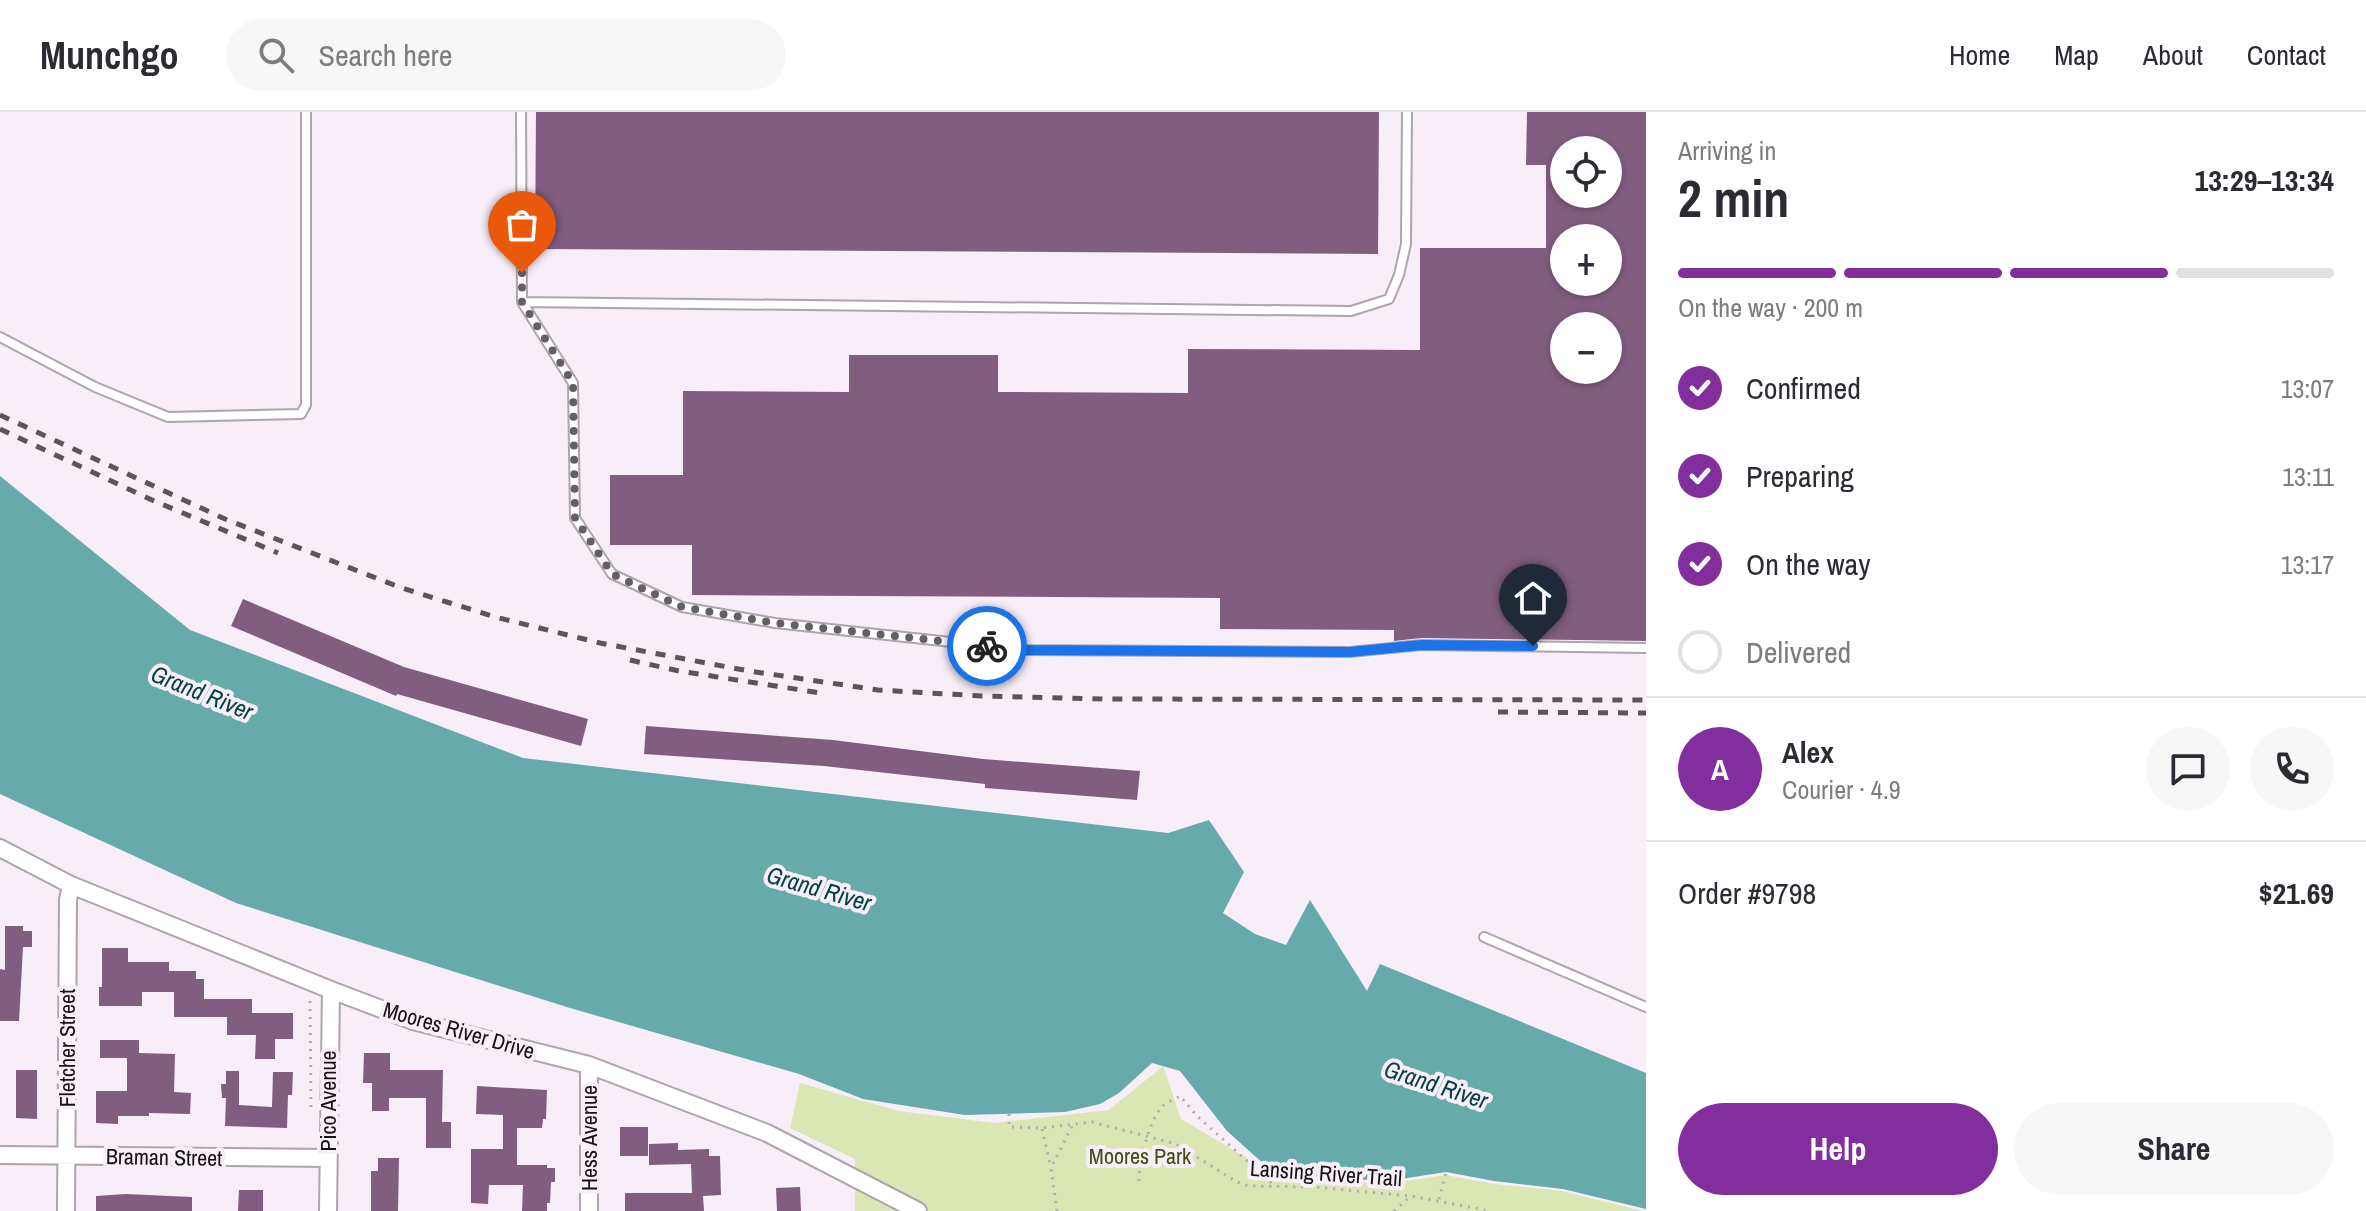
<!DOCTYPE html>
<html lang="en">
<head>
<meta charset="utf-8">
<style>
  :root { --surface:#fff; --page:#f7f7f7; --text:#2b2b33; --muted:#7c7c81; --line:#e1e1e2; --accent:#832e9d }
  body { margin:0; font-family:"Archivo Narrow",sans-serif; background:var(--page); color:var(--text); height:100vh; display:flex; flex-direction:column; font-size:30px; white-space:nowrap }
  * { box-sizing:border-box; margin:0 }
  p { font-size:26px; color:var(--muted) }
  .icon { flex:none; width:44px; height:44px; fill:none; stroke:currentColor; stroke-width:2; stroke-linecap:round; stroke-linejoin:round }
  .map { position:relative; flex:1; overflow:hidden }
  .sheet { display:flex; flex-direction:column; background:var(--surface); width:720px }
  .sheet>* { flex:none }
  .fabs { position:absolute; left:1550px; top:24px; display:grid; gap:16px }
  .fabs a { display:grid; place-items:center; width:72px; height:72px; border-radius:50%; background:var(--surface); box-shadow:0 2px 6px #0004; font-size:40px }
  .pin { position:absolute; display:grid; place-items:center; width:68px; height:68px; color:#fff; margin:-82px -34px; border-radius:50% 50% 50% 0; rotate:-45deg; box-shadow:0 0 8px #0007 }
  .pin .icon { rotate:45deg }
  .courier { position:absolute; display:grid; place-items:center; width:80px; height:80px; margin:-40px; border:6px solid #1a73e8; border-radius:50%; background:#fff; color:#222; box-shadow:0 2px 10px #0007 }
  .head em { font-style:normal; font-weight:700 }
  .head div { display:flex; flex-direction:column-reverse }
  .head { display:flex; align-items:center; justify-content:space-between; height:136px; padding:0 32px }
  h1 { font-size:52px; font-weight:700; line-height:60px }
  .bar { display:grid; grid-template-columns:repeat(4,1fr); gap:12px 8px; align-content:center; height:96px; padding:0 32px }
  .bar i { height:10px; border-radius:6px; background:var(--line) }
  .bar .selected { background:var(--accent) }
  .bar p { grid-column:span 4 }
  .line { display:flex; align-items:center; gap:20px; padding:0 32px; border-top:2px solid var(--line) }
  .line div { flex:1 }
  .round { display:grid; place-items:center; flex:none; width:84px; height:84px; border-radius:42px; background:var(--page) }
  ol { padding:0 32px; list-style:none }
  li { display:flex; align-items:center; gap:24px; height:88px }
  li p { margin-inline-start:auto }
  li .icon { padding:8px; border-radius:50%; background:var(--accent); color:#fff; stroke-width:4 }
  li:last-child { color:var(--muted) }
  li i { width:44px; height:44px; border:4px solid var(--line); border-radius:50% }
  .cta { display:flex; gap:16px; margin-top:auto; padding:16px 32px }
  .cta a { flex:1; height:92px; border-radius:48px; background:var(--accent); color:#fff; font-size:32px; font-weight:700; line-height:92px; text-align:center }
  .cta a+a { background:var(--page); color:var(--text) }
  header { display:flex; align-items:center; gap:48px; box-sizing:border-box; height:112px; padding:0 40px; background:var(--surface); border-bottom:2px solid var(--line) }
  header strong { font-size:38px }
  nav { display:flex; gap:44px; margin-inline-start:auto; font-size:28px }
  .search { width:560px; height:72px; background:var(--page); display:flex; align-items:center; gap:20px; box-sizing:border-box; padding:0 28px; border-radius:44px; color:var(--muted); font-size:30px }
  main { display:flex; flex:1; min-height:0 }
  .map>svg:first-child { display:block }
</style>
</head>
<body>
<header>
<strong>Munchgo</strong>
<div class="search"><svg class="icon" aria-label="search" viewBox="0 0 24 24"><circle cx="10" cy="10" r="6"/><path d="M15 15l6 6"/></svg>Search here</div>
<nav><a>Home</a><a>Map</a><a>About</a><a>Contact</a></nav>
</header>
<main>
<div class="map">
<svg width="1646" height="1099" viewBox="0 0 1646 1099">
  <rect width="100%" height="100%" fill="#f7eef7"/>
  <path fill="#dae7b5" d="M1163,954l18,53 83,49 34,14 96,1 52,-8 48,9 68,7 80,20h-787v-52l-65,-31 10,-45 99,28 95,12 115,-13z"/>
  <path fill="#66aaab" d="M0,364l190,154 333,128 645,75 41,-13 35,52 -21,41 32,21 31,11 24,-45 57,91 13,-27 266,109v136l-83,-20 -69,-8 -48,-9 -52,8 -96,-1 -32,-13 -39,-35 -47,-60 -28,-8 -33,30 -19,11 -35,8 -100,3 -102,-16 -64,-25 -229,-66 -334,-105 -236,-109z"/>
  <path fill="#815d80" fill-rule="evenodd" d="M536,0h843l-1,142 -843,-5z
    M1527,0h119v529l-225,-3 -27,3v-11l-174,-1v-31l-528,-3v-50h-82v-70h73v-84l166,1v-37h149v37l190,1v-44l232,1v-102h126v-83h-20zM1564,38h44v44h-44zM1564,126h44v44h-44zM1564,214h44v44h-44z
    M243,487l161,68 184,52 -7,27 -184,-52 -1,2 -165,-70z
    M646,614l187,14 150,19 157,12 -3,29 -152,-12v-4l-161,-18 -180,-12z
    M5,814h18v5h9v16h-9l-4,74h-19v-52l5,1z
    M102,836h26v14h41v9h27v8h8v20h48v14h41v26h-18v20h-20l1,-24h-29v-18h-53v-25h-32v14h-43v-19h3z
    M100,928h39v13l36,1 -1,38 17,1 -1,21 -41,-1v3h-31v8l-22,-1v-32h31v-33h-27z
    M364,941h26v17h53l-1,52h9v26h-25v-50h-37v13h-17v-28h-9z
    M16,958h21v49l-21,-1z
    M226,959h13v34l33,2 1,-35h20l-1,23h-4l-1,33 -62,-2 1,-28h-4l-1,-14h5z
    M477,974l70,4 -1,29h-3l-1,9h-25v37h30v3h8v14h-4l-1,21h-3v8h-25l1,-26h-34l-1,19 -17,-1v-54h32v-34l-27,-1z
    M620,1015h28v29h-28z
    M678,1031v7l31,-1v7h11l1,39 -18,1 1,15h-79v-18h67l-1,-29 -42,1v-21z
    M378,1046h21l-1,53h-27v-40h7z
    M800,1075l1,24h-24l-1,-23z
    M239,1078h24v21h-25z
    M126,1082l66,3v14h-96v-15z"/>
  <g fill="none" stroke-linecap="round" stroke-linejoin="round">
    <g stroke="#ada4ad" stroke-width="12">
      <path id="service" d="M521,0l1,190 51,81 2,135 37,56 70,33 93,16 250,27 325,2 71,-7 225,3
        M522,190l829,9 38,-12 10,-24 7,-31 1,-132
        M0,225l95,50 73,30 133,-3 5,-9v-293
        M1484,825l162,70"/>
    </g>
    <g stroke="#ada4ad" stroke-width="20">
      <path id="minor" d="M0,736l71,37 260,105 82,31 176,44 178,68 151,78
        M0,1043l328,3
        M66,1099l2,-311 3,-15
        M328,1099l3,-221
        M589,1099v-146"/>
    </g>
    <path stroke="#b2abb2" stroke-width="3" stroke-dasharray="2 6" stroke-linecap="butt" d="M310,889l1,108
      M1009,1002v13l33,1 50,-6 84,22 61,38 12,4 65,1 97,9 79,15
      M1042,1017l9,39
      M1139,1069c1,-21 9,-60 24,-75 4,-4 12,-7 17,-10l17,20 79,71
      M1439,1087l7,-27
      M1057,1099l-6,-43 22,-44
      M1394,1099l17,-15"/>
    <use href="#service" stroke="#fff" stroke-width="8"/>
    <use href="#minor" stroke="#fff" stroke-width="16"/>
    <path stroke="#5a5559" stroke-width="5" stroke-dasharray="10 10" stroke-linecap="butt" d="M0,303l225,104 174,68 96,30 105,26 149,28 129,19 104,6 123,3 541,1
      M0,317l152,71 126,53
      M630,548l49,11 148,23
      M1498,600l148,1"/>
  </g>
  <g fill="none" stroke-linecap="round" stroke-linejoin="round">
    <path stroke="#645f63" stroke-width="8" stroke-dasharray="0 14.4" d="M522,161v29l51,81 2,135 37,56 70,33 93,16 212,23"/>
    <path stroke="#1a73e8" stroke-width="10" d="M987,534l38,4 325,2 71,-7 112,1"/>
  </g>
  <g text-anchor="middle" stroke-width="8" stroke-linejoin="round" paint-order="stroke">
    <g font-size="22" fill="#151214" stroke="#f7eef7">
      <text transform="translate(459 918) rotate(16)" y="8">Moores River Drive</text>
      <text transform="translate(67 936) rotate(-90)" y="8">Fletcher Street</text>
      <text transform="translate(328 989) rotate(-90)" y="8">Pico Avenue</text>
      <text transform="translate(589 1026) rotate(-90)" y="8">Hess Avenue</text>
      <text transform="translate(164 1045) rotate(1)" y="8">Braman Street</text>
      <text transform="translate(1326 1061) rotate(4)" y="8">Lansing River Trail</text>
    </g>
    <g font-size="22" fill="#414b13" stroke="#f7eef7">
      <text x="1140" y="1052">Moores Park</text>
    </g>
    <g font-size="24" font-style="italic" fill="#004445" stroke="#f7eef7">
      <text transform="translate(202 581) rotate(22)" y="8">Grand River</text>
      <text transform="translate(819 777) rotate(16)" y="8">Grand River</text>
      <text transform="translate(1436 973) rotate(18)" y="8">Grand River</text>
    </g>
  </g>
</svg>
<div class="fabs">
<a><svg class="icon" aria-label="locate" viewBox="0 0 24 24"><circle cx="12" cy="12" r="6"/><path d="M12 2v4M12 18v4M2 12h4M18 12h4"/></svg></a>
<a>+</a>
<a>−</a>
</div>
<div class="pin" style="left:522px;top:161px;background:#ea580c"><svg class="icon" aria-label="bag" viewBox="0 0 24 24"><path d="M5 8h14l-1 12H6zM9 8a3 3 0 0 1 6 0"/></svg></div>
<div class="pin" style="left:1533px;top:534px;background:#1f2937"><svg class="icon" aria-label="home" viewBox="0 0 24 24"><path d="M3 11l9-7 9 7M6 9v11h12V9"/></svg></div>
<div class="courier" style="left:987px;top:534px"><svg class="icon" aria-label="bike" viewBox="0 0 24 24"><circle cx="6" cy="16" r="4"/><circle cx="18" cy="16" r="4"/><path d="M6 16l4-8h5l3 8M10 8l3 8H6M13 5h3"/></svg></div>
</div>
<section class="sheet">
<div class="head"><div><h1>2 min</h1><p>Arriving in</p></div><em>13:29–13:34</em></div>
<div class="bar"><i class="selected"></i><i class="selected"></i><i class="selected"></i><i></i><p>On the way · 200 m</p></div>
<ol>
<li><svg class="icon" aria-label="check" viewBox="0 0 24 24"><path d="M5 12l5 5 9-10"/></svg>Confirmed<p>13:07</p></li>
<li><svg class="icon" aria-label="check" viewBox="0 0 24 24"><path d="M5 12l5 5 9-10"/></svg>Preparing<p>13:11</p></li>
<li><svg class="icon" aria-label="check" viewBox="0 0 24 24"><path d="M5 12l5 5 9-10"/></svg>On the way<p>13:17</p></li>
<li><i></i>Delivered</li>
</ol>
<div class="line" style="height:144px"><b class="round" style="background:var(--accent);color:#fff">A</b><div><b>Alex</b><p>Courier · 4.9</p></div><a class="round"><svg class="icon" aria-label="chat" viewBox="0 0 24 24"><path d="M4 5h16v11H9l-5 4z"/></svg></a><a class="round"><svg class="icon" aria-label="phone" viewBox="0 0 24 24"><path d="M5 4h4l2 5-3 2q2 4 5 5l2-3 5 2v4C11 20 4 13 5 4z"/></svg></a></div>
<div class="line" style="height:104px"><div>Order #9798</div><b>$21.69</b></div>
<div class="cta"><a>Help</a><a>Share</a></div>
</section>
</main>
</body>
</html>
